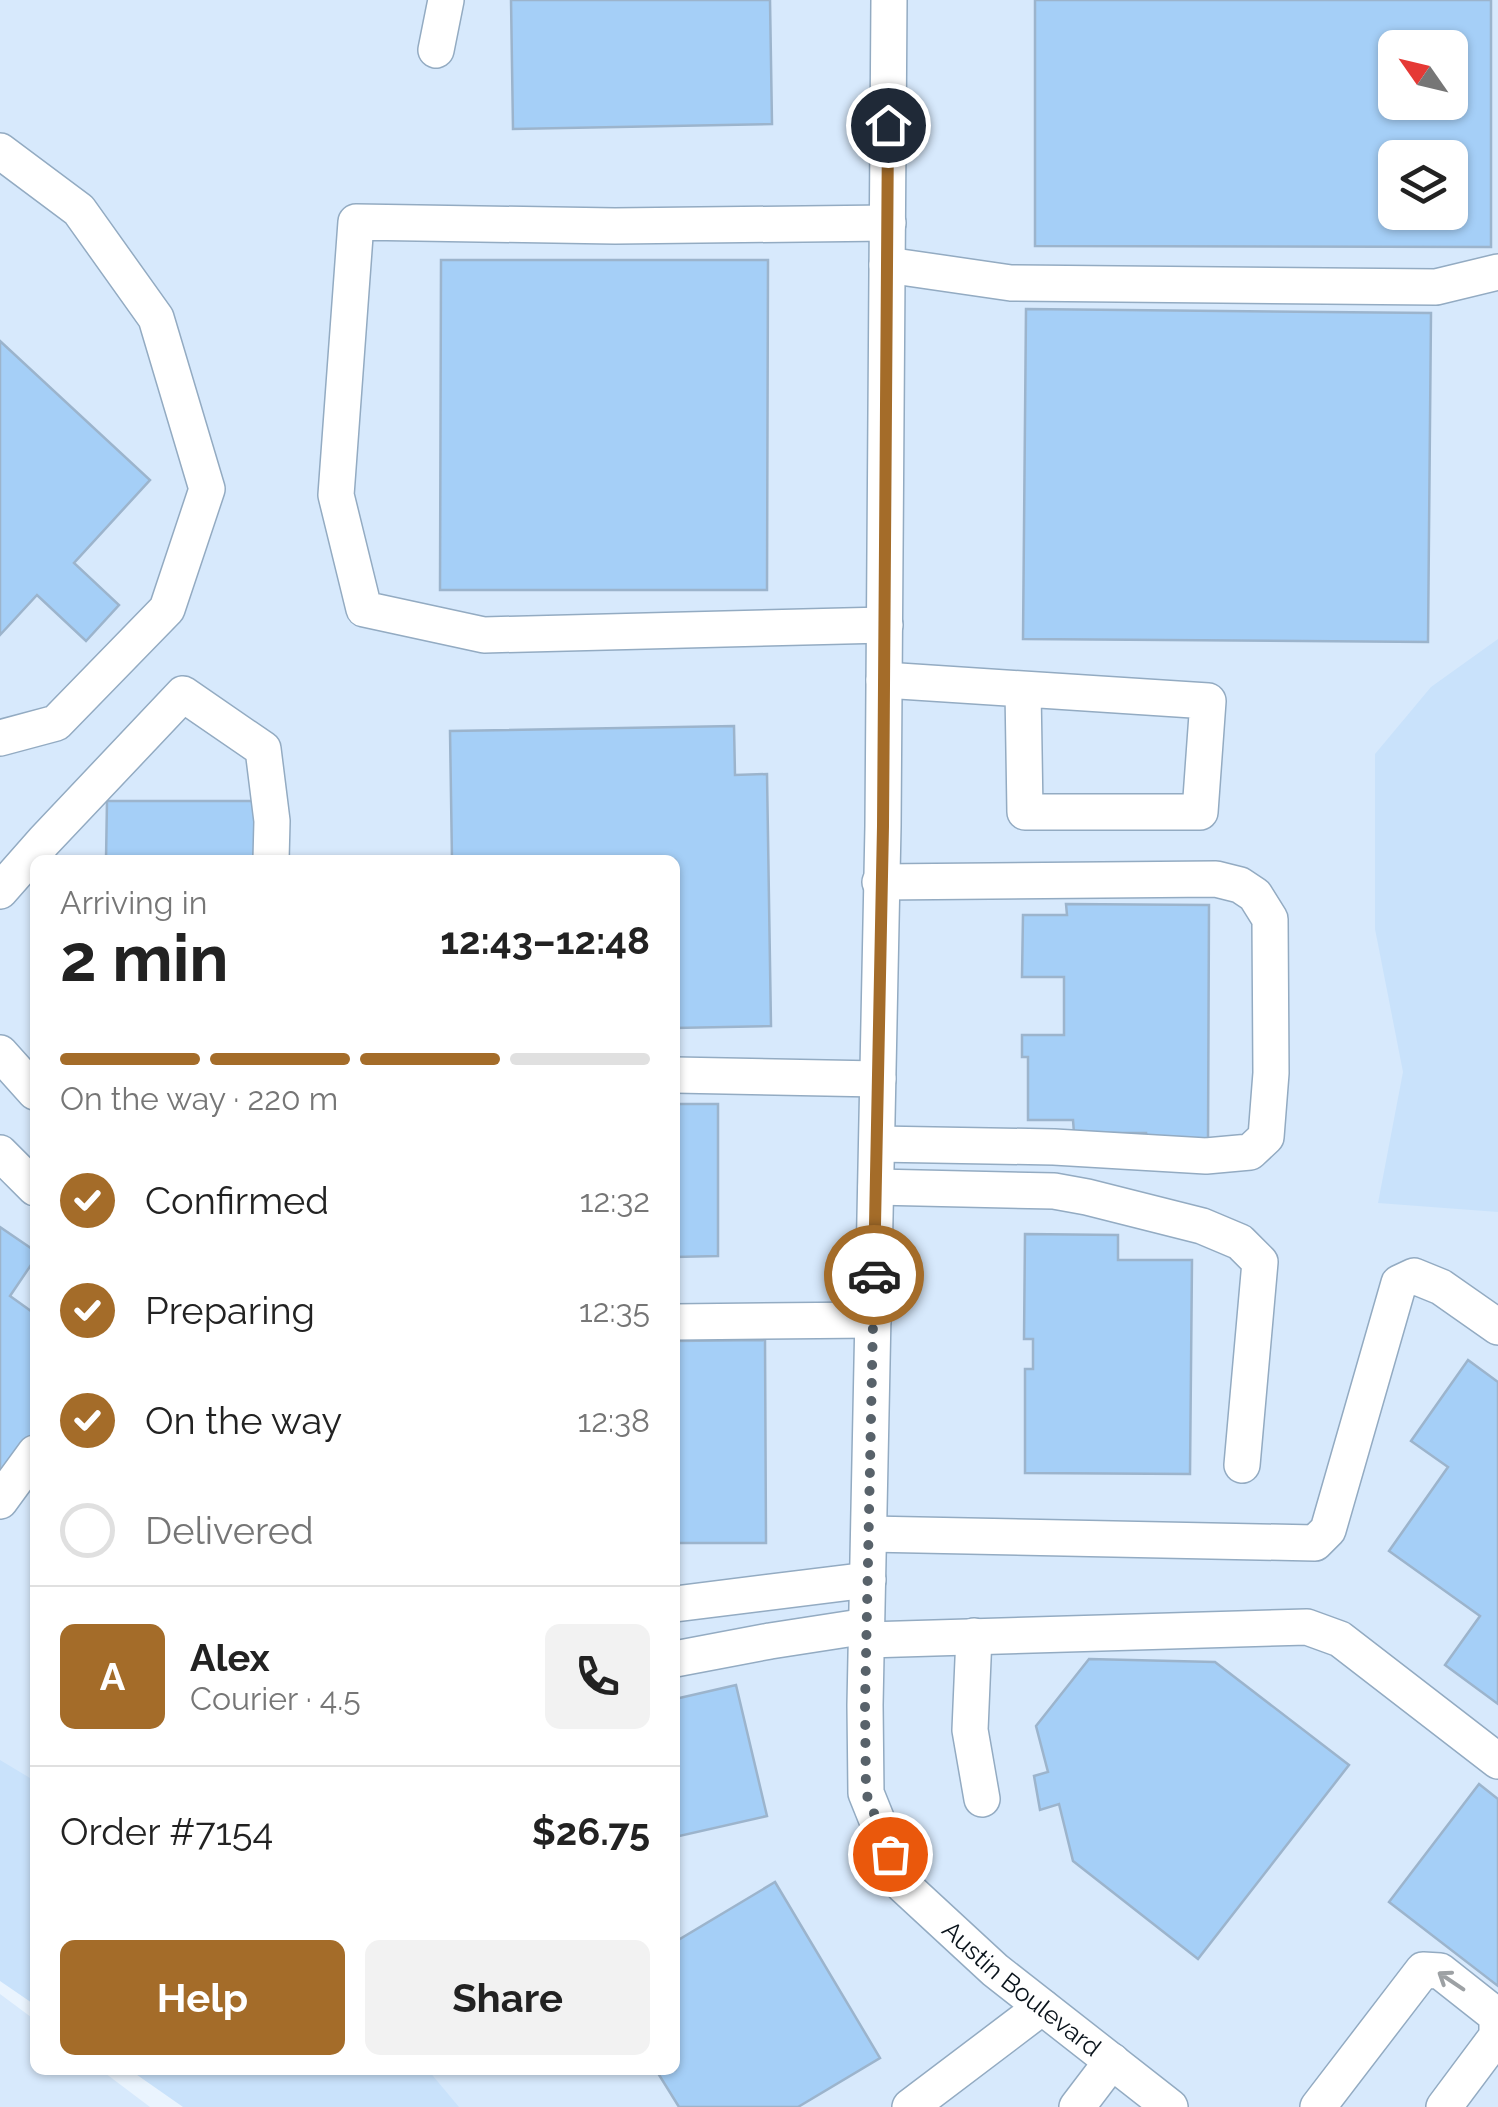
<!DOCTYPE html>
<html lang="en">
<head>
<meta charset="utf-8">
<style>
  :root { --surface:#fff; --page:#f2f2f2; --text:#222; --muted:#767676; --line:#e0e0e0; --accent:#a46c29 }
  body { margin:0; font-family:Raleway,sans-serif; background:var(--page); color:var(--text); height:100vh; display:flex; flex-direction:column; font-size:38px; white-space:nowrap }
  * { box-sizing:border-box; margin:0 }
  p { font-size:32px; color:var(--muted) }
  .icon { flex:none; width:55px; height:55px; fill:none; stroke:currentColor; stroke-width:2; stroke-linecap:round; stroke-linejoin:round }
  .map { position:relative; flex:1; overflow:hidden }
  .side { position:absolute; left:30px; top:855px; width:650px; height:1220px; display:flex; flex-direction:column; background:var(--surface); border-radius:15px; box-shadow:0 2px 8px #0004 }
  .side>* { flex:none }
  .needle { width:65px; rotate:304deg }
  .controls { position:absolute; left:1378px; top:30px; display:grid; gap:20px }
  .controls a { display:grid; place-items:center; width:90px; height:90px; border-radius:15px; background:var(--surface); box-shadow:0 2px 8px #0004; font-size:50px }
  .pin { position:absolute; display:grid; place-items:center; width:85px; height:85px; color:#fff; margin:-42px; border:5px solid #fff; border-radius:50%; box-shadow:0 2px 10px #0007 }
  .courier { position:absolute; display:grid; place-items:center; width:100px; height:100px; margin:-50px; border:8px solid #a46c29; border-radius:50%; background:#fff; color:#222; box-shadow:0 2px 12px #0007 }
  .headline em { font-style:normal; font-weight:700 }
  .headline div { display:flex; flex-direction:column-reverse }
  .headline { display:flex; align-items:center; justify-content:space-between; height:170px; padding:0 30px }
  h1 { font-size:65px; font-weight:700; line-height:75px }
  .bar { display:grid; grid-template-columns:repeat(4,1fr); gap:15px 10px; align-content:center; height:120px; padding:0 30px }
  .bar i { height:12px; border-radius:8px; background:var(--line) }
  .bar .on { background:var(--accent) }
  .bar p { grid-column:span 4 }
  .line { display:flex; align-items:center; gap:25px; padding:0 30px; border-top:2px solid var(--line) }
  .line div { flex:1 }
  .round { display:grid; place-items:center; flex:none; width:105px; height:105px; border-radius:15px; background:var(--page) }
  ol { padding:0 30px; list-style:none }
  li { display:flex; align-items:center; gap:30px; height:110px }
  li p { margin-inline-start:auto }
  li .icon { padding:10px; border-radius:50%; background:var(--accent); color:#fff; stroke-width:4 }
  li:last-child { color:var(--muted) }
  li i { width:55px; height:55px; border:5px solid var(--line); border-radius:50% }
  .primary-button { display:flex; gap:20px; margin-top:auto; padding:20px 30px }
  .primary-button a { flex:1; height:115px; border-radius:15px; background:var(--accent); color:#fff; font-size:40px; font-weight:700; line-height:115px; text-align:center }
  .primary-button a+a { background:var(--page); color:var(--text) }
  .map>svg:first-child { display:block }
</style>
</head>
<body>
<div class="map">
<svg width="1498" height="2107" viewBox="0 0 1498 2107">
  <rect width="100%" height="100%" fill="#eaf4fe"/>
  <path fill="#d7e9fc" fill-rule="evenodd" d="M0,0h1498v2107h-1121l-50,-37h348v-1210h-640v997l-35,-26zM1395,48h55v54h-55zM1395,158h55v54h-55z
    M0,1994l35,26v50h66l49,37h-150z"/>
  <path fill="#c9e2fb" d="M1498,639v573l-120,-9 25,-131 -28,-143v-175l56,-67z
    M0,1760l35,21v224l-35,-24z
    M130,2070h298l31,37h-276z"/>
  <path fill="#a5cff7" stroke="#9cb4cc" stroke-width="2.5" fill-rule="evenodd" d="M511,0h259l2,124 -259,5z
    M1035,0h456v247l-456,-1zM1395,48h55v54h-55zM1395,158h55v54h-55z
    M441,260h327l-1,330h-327z
    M1026,309l405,4 -3,329 -405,-3z
    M0,341l150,139 -76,83 45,42 -33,36 -49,-46 -37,40z
    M734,726l1,49 32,-1 4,252 -96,2v-168h-223l-2,-129z
    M107,801h152v59h-153z
    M1066,904l143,1 -1,239h-62v-11h-72l-1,-13h-45v-63h-6v-22h42v-58h-42l1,-62h44z
    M675,1104h43v152l-43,1z
    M0,1227l35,24v8l-25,37 25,18v117l-35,51z
    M1025,1234l93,1v25h74l-2,214 -165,-1v-104h8v-30h-9z
    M765,1340l1,203h-91v-202z
    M1468,1360l30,22v322l-53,-39 35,-49 -91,-65 59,-84 -37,-26z
    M1089,1659l126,3 134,103 -151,194 -125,-98 -14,-57 -19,6 -6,-34 14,-4 -12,-46z
    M736,1685l31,131 -92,21v-138z
    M1479,1784l19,15v187l-109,-84z
    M775,1882l105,176 -82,49h-119l-23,-37h19v-128z"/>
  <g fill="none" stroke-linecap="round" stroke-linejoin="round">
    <g stroke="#93abc2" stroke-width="38">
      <g id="minor">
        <path id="s1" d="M889,0l-6,826 -18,879 1,88 37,92 92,85 175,137"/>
        <path d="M436,50l10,-50"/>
        <path d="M0,151l79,59 77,108 51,171 -40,120 -111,114 -56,15"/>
        <path d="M887,265l124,18 425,4 62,-15"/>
        <path d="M885,625l-401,10 -120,-26 -28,-114 20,-273 259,4 273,-3"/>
        <path d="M884,680l324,21 -8,111h-175l-2,-122"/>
        <path d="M0,891l44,-50 139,-147 80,55 9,72 -1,39"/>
        <path d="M0,1053l35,39"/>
        <path d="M675,1075l203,4"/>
        <path d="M877,1144l177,3 152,9 44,-4 16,-15 5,-64 -1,-154 -15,-24 -15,-10 -24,-6 -336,3"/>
        <path d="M0,1153l35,35"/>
        <path d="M876,1187l178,4 33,6 115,29 38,16 20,20 -18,203"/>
        <path d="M675,1322l198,-2"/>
        <path d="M0,1501l35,-48"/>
        <path d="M869,1534l446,9 13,-13 71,-247 15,-7 27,11 57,40"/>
        <path d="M675,1604l193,-24"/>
        <path d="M974,1636l-4,94 12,69"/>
        <path d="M867,1640l440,-13 33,12 158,122"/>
        <path d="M675,1659l95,-18 97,-15"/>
        <path d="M910,2107l132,-100"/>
        <path d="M1077,2107l35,-46"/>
        <path d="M1318,2107l105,-137 17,1 57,45v20l-53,71"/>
      </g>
    </g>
    <use href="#minor" stroke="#fff" stroke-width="35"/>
  </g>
  <defs><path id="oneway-shaft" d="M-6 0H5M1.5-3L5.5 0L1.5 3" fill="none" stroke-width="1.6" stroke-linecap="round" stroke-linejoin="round" transform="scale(2.5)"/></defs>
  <use stroke="#9da1a4" href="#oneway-shaft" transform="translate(1451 1981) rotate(-146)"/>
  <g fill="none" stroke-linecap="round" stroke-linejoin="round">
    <path stroke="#58626a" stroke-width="10" stroke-dasharray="0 18" d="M874,1275l-9,430 1,88 24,61"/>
    <path stroke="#a46c29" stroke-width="12" d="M874,1275l9,-449 5,-701"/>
  </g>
  <g text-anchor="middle" stroke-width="10" stroke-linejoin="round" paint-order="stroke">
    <g font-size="25" fill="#0a131b" stroke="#fff">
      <text dy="9" stroke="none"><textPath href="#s1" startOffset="2050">Austin Boulevard</textPath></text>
    </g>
  </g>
</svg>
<div class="controls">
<a><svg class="needle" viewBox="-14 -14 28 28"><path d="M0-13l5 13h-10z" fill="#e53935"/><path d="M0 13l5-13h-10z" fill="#767676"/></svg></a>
<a><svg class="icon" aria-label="layers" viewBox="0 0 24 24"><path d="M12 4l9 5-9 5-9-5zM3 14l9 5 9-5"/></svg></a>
</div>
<div class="pin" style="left:890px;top:1854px;background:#ea580c"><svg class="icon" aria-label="bag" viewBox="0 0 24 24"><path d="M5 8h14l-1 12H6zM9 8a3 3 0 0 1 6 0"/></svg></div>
<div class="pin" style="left:888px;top:125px;background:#1f2937"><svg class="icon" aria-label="home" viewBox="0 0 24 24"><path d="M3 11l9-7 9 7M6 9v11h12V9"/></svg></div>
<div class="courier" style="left:874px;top:1275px"><svg class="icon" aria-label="car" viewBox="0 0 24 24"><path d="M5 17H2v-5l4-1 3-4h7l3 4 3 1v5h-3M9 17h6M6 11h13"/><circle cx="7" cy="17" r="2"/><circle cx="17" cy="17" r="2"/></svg></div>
<section class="side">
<div class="headline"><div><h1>2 min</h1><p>Arriving in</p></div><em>12:43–12:48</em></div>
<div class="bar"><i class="on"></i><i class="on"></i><i class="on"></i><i></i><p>On the way · 220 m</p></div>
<ol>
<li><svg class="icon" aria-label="check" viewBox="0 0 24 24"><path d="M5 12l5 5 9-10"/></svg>Confirmed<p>12:32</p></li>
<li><svg class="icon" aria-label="check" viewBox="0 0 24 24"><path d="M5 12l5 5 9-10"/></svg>Preparing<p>12:35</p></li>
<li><svg class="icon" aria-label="check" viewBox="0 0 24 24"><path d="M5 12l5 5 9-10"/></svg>On the way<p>12:38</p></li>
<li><i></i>Delivered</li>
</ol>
<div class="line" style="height:180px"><b class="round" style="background:var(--accent);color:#fff">A</b><div><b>Alex</b><p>Courier · 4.5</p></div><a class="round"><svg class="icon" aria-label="phone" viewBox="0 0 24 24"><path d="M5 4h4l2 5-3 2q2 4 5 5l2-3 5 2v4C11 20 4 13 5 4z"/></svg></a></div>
<div class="line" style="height:130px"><div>Order #7154</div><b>$26.75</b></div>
<div class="primary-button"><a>Help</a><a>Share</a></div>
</section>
</div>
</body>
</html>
